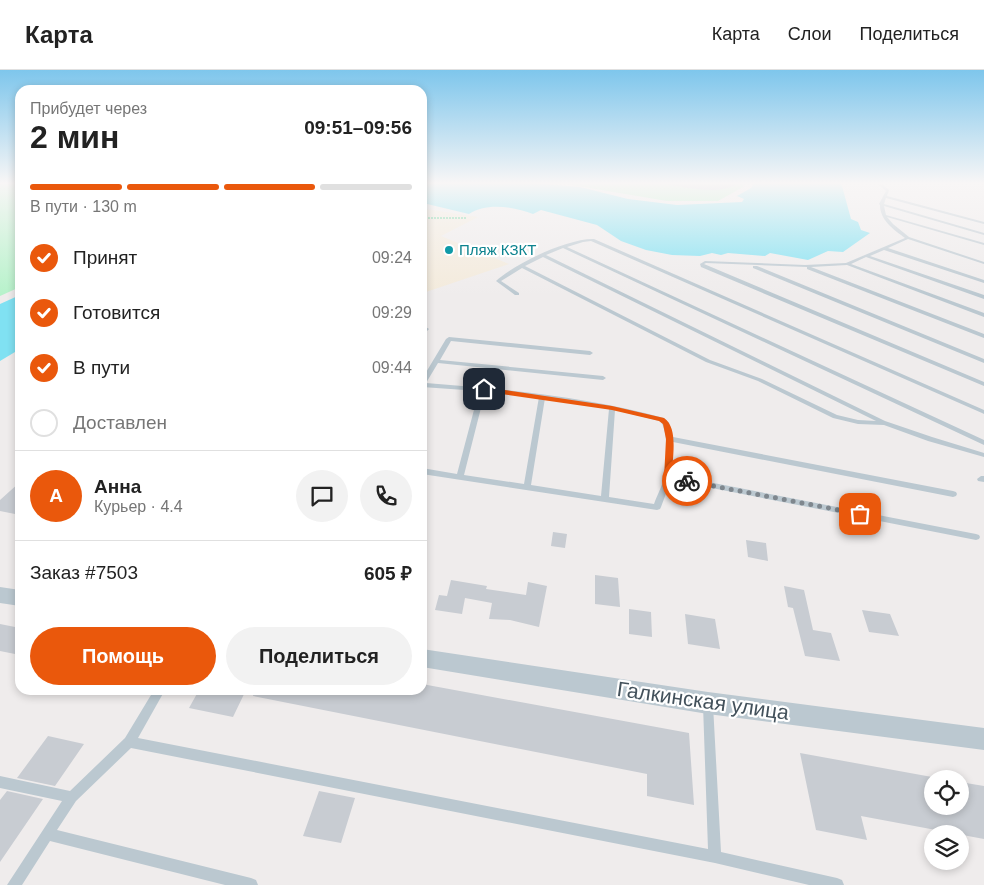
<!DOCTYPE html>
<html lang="ru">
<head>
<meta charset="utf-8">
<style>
  :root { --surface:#fff; --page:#f2f2f2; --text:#222; --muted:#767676; --line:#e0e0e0; --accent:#ea580c }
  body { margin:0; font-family:Arial,sans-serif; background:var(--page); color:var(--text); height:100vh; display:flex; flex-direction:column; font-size:19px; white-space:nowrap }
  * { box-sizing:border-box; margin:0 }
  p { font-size:16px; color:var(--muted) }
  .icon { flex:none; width:28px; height:28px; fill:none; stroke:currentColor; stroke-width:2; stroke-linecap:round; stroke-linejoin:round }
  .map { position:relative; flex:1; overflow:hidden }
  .side { position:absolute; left:15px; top:15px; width:412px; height:610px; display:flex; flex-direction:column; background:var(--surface); border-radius:15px; box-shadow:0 2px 8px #0003 }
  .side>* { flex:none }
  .fabs { position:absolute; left:924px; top:700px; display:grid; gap:10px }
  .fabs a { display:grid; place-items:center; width:45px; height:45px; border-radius:50%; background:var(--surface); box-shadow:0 2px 8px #0003; font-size:25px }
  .pin { position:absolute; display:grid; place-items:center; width:42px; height:42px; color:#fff; margin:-21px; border-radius:10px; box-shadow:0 2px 8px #0006 }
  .courier { position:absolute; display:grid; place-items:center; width:50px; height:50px; margin:-25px; border:4px solid #ea580c; border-radius:50%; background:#fff; color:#222; box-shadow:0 1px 6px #0007 }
  .head em { font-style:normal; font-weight:800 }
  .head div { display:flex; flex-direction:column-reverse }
  .head { display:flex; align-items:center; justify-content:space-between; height:85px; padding:0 15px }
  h1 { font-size:32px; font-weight:800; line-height:38px }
  .bar { display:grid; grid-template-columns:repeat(4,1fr); gap:8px 5px; align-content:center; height:60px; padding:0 15px }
  .bar i { height:6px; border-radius:4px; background:var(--line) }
  .bar .current { background:var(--accent) }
  .bar p { grid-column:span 4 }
  .line { display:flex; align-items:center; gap:12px; padding:0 15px; border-top:1px solid var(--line) }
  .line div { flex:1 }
  .round { display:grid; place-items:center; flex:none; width:52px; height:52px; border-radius:26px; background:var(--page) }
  ol { padding:0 15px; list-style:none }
  li { display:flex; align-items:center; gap:15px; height:55px }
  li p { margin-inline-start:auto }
  li .icon { padding:5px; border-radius:50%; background:var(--accent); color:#fff; stroke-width:4 }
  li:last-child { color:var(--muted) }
  li i { width:28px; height:28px; border:2px solid var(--line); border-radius:50% }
  .button { display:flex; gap:10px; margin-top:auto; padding:10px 15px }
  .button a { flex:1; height:58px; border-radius:30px; background:var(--accent); color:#fff; font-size:20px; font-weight:800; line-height:58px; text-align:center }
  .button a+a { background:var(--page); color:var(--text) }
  header { display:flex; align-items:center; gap:30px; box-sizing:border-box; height:70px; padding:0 25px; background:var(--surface); border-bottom:1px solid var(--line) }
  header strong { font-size:24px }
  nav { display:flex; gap:28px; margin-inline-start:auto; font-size:18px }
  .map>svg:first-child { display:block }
</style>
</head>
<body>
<header>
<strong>Карта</strong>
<nav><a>Карта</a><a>Слои</a><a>Поделиться</a></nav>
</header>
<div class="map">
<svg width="984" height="815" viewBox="0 0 984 815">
  <rect width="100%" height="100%" fill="#efecec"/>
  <path fill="#b6f2ca" d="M0,112h20v105l-20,9z
    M534,112h210l-1,5 -25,14h-51l-101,-17z"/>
  <path fill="#f3eadb" d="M426,139l52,8 -37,19 68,28 -86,29 -1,-79z"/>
  <path fill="#80e1f2" d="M422,112h97l61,5 48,12 49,6 65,-3 2,-3 -7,-3 14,-8 4,-6h84l3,4 9,33 7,3 3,8 9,3 -27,19 -15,-1 -20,9 -38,-7 -5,3 -37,-3 -7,2 -9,-2 -12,3 -28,-1 -26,-5 -25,-9 -24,-16 -56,-15 -8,4c-18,-7 -47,-12 -64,0l-46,-11z
    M20,225v54l-20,12v-57z"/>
  <path fill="#c8ccd2" d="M20,412v33l-20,-4v-11z
    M553,462l14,2 -2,14 -14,-2z
    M746,470l20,3 2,18 -20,-4z
    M595,505l23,3 2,29 -25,-3z
    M451,510l36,6 -1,3 40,6 2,-13 19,4 -8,41 -29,-7 -21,-1 3,-16 -27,-5 -3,16 -27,-4 4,-15 8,1z
    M784,516l20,4 9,40 18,3 9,28 -35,-5 -12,-48 -5,-1z
    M629,539l22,3 1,25 -23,-3z
    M862,540l28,4 9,22 -30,-4z
    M685,544l30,5 5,30 -32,-5z
    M0,554l20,4v27l-20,-4z
    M422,614l267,49 5,72 -47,-9v-22l-394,-78 1,-6h168z
    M199,620h47l-13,27 -44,-9z
    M48,666l36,8 -29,42 -38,-8z
    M800,683l132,24v29h28v-24l24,4v53l-123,-23 6,24 -51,-10z
    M7,721l36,8 -43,63v-62z
    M319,721l36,7 -14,45 -38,-7z"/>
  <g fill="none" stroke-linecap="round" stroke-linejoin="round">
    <path stroke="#6cd29a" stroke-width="2" stroke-dasharray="2 1" stroke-linecap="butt" d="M422,148h44"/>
    <path fill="#bbc8d0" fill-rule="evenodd" d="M876,112h3l10,8 -2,6 97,26v2l-98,-26 -2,6 100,29v2l-100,-29 2,9 98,28v2l-97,-28 6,7 16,13 75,25v2l-76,-25 -20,9 96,32v3l-100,-33 -14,6 114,39v4l-118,-42 -15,7 133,49v4l-137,-52 -36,2 173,67v4l-177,-69v-2l-101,-4 -2,1 280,118v4l-283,-119 -1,-3 5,-3 100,4 41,-2 59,-25c-12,-9 -25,-18 -25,-33l-1,-1 7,-13z
      M594,169l390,171v4l-2,-1 -391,-172 -8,1 -16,5 417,193v5l-421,-197 -17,7 339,166 47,16 52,16v4l-56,-16 -44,-16 -26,-1 -25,-6 -75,-37 -52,-19 -184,-94 -21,13 18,12v2h-4l-19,-14c18,-17 72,-43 98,-42zM543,187l333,164 -18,-1 -21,-5 -75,-36 -52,-19 -185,-94z
      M753,196h4l227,93v4l-231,-95z
      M426,257l3,2 -7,7v-6z
      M449,267l141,14 3,2 -3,2 -139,-14 -11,19 163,16 3,2 -3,2 -165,-17 -12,20c80,6 160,14 238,35l5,5 4,14 280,54 3,1 1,2 -1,2 -3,1 -280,-55 -1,33 304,59 3,1 1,2 -1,2 -3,1 -305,-60 -10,27 -1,2 -3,1 -235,-36v-6l35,6 22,-83 -57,-4v-8l24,-40zM485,322l54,5 -15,87 -60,-9zM545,328l64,11 -8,87 -70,-11zM615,340l45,11c9,9 7,45 4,57 -2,9 -7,17 -10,26l-45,-7z
      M981,406h3v6l-6,-1 -1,-2z
      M154,620h11l-27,48 570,111 -5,-144 1,-4 4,-1 4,1 1,4 8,147 116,26 5,2 2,5h-35l-94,-22 -584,-115 -55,53 -19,29 194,48 5,2 2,5h-33l-175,-44 -28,44h-15l55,-84 -62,-13v-12l70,15 55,-53z"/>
    <path fill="#bbc8d0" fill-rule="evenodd" d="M662,112l50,3 27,-3c-18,15 -53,5 -74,2z
      M0,517l20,3v16l-20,-3z
      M422,579l286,43 276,36v22l-276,-36 -286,-47z"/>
  </g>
  <linearGradient id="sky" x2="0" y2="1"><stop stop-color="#7ec6ec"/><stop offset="0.5" stop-color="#f8f6f6"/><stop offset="1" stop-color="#f8f6f6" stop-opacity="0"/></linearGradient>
  <rect width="984" height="226" fill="url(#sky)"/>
  <path fill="#ea580c" d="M484,317l128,19 52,12c15,10 8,41 8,57l18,4 1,2 -4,3 -19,-4 -4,-2 2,-39 -3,-15 -4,-3 -47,-11 -131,-19 -1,-2z"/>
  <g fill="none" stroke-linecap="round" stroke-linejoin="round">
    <path stroke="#7f878e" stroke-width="5" stroke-dasharray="0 9" d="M687,411l173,33"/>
  </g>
  <circle fill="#0f9aa8" stroke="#fff" stroke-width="2" cx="449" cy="180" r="5"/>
  <g text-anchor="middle" stroke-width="4.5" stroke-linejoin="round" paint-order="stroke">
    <g font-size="15" fill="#0d838f" stroke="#fff" text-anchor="start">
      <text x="459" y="185">Пляж КЗКТ</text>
    </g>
    <g font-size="21" fill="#43515b" stroke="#fff">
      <text transform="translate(703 631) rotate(8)" y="7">Галкинская улица</text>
    </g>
  </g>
</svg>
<div class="fabs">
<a><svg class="icon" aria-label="locate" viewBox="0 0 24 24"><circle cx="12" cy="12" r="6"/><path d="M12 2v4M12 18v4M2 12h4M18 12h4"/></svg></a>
<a><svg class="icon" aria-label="layers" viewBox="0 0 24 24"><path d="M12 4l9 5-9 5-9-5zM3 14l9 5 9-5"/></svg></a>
</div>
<div class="pin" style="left:860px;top:444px;background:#ea580c"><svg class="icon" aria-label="bag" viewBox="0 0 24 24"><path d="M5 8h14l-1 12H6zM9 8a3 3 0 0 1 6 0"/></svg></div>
<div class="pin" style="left:484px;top:319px;background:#1f2937"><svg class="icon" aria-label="home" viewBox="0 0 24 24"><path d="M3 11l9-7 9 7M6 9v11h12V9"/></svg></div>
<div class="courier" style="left:687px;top:411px"><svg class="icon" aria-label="bike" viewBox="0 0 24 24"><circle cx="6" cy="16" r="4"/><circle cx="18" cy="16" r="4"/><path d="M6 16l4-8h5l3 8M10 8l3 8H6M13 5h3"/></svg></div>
<section class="side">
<div class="head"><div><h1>2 мин</h1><p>Прибудет через</p></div><em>09:51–09:56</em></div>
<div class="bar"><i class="current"></i><i class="current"></i><i class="current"></i><i></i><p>В пути · 130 m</p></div>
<ol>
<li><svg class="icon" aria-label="check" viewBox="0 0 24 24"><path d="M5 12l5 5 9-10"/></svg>Принят<p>09:24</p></li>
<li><svg class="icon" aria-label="check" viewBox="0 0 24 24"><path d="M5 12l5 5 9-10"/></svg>Готовится<p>09:29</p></li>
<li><svg class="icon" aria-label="check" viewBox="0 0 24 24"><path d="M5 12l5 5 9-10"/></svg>В пути<p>09:44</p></li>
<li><i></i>Доставлен</li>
</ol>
<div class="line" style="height:90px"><b class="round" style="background:var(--accent);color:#fff">А</b><div><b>Анна</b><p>Курьер · 4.4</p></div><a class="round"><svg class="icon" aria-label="chat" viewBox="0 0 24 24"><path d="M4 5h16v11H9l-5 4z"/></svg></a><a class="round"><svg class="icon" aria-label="phone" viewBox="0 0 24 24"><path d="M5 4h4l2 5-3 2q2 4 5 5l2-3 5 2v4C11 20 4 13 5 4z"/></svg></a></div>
<div class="line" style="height:65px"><div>Заказ #7503</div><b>605 ₽</b></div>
<div class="button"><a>Помощь</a><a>Поделиться</a></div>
</section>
</div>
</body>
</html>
